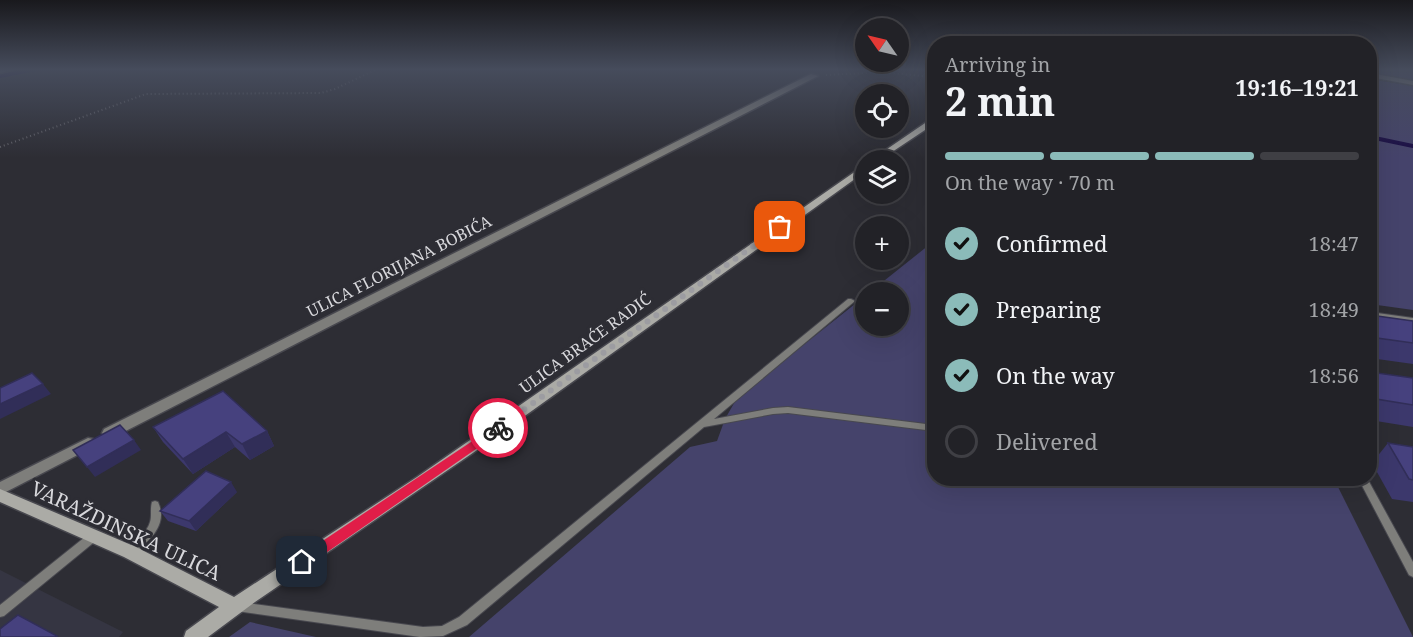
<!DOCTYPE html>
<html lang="en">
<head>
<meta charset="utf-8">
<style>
  :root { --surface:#222227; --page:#2e2f33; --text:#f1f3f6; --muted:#a2a4a7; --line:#3f3f44; --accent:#8bbbb9 }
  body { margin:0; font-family:"Noto Serif",serif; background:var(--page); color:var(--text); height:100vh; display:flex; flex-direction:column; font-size:22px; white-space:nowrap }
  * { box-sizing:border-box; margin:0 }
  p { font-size:20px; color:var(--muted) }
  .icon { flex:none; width:33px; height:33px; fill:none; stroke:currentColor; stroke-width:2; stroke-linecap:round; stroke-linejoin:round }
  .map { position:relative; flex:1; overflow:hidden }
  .panel { position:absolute; left:927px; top:36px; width:450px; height:450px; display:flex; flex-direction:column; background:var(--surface); border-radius:24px; box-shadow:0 6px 24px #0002,0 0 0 2px var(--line) }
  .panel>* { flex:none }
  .needle { width:39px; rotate:304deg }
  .fabs { position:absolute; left:855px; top:18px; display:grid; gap:12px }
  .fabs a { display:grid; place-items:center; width:54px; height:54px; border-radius:50%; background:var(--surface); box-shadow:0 6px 24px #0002,0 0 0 2px var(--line); font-size:30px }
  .pin { position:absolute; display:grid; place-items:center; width:51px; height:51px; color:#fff; margin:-26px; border-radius:12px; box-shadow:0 3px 9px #0006 }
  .courier { position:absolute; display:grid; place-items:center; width:60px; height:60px; margin:-30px; border:4px solid #e11d48; border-radius:50%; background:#fff; color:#222; box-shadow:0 2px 8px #0007 }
  .summary em { font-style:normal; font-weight:700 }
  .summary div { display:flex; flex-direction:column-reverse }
  .summary { display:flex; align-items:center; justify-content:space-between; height:102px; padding:0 18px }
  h1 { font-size:39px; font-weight:700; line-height:45px }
  .bar { display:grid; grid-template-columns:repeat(4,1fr); gap:9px 6px; align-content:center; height:72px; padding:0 18px }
  .bar i { height:8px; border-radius:4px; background:var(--line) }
  .bar .current { background:var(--accent) }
  .bar p { grid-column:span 4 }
  ol { padding:0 18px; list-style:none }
  li { display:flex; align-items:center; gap:18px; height:66px }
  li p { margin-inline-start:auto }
  li .icon { padding:6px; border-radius:50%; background:var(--accent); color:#111; stroke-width:4 }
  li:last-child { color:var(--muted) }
  li i { width:33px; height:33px; border:3px solid var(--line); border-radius:50% }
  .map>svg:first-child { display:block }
</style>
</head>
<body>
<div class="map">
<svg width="1413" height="637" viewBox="0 0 1413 637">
  <rect width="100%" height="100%" fill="#2d2d34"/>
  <path fill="#353542" d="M0,570l123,62 -4,5h-119z"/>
  <path fill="#45436b" d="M1370,69h43v11l-43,-8z
    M1370,79l43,7v224l-43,-6z
    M934,241v237l400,1 79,158h-944l221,-190 27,-6 8,-22 12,-21 128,-102 1,30h32v-34h-28z
    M250,622l66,15h-87z"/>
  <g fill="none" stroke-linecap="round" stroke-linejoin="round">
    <path stroke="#180b44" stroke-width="4" d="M0,76l35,-7
      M1370,137l43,9"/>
    <g stroke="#48484f" stroke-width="2">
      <path id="lane" d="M848,299h3l4,2 -141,118 59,-11 15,-1 146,18v6l-146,-18 -15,1 -69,13 -237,198 -24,11 -23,1 -184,-26 -2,-4 2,-4 4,-1 183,25 19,-1 17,-9z
        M1370,312l43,6v4l-43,-6z
        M1358,478h9l46,84v15l-4,-2z
        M155,501l3,1c3,7 4,13 2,20 -2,9 -20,33 -29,34 -2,0 -3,-1 -5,-1l-1,-3 1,-3c9,-8 21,-16 24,-27 2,-6 0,-13 2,-20z
        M94,532l4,1 1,3 -1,3 -94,77 -4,1v-12l90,-72z"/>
    </g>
    <g stroke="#48484f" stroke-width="3">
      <path id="street" d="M0,69h15l-15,4z
        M1370,73l43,8v4l-43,-8z
        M811,74l7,2 -704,361 -5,1 -5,-1 -2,-4 2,-4z
        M88,438l5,1 2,4 -2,4 -93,48v-13z"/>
    </g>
    <g stroke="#48484f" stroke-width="3">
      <path id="secondary" d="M931,119h3v5l-54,36h-9z
        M866,164v7l-383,275 -228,156 -47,35h-24l2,-6 33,-24 -95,-50 -124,-55v-13l136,58 98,50 183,-120z"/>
    </g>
    <path stroke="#616167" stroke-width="2" stroke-dasharray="1 3" stroke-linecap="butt" d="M826,75l54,-3 54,5
      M0,147l146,-53 175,-1 14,-4 42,-20"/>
    <use href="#lane" fill="#7e7e7b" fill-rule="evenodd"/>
    <use href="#street" fill="#7e7e7b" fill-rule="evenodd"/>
    <use href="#secondary" fill="#ababa6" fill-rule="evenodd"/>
  </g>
  <path fill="#3c386c" d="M1370,315l43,6v43l-43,-6z
    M1370,372l43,6v49l-43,-7z
    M153,427l114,4 7,15 -24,14 -15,-13 -42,27 -30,-32z
    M1388,443l25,4v55l-21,-3 -20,-36z
    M237,492l-41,39 -28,-10 -8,-10z"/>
  <path fill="#312e58" d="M43,384l8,10 -51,25v-15z
    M267,431l7,15 -24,14 -8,-16z
    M226,432l9,15 -42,27 -10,-15z
    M134,440l7,10 -46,27 -8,-10z
    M231,482l6,10 -41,39 -7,-10z"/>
  <path fill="#46417e" stroke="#312e58" stroke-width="1.5" d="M1370,315l43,6v22l-43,-6z
    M1370,372l43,6v27l-43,-7z
    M32,373l11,11 -43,20v-16z
    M223,391l44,40 -25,13 -16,-12 -43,27 -30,-32z
    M120,425l14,15 -47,27 -14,-17z
    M1388,443l25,4v33l-4,-1z
    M206,471l25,11 -42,39 -29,-10z
    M18,615l39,21 -2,1h-55v-8z"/>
  <linearGradient id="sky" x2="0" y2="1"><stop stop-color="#19191d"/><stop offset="0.44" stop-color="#464c5c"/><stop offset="1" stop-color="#464c5c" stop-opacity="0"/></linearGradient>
  <rect width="1413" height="158" fill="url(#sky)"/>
  <path fill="#e11d48" d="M498,424l6,4 -2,3 -195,135h-10l-2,-4 2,-4z"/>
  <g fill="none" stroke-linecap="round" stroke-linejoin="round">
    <path stroke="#9c9ca1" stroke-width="6" stroke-dasharray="0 10.8" d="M498,428l282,-201"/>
  </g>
  <g text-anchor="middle" stroke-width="6" stroke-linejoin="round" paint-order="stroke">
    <g font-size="16" fill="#d8d8dc" stroke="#2d2d34">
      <text transform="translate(399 266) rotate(-27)" y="6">ULICA FLORIJANA BOBIĆA</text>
      <text transform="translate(585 343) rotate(-36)" y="6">ULICA BRAĆE RADIĆ</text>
    </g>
    <g font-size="20" fill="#d8d8dc" stroke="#2d2d34">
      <text transform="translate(126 531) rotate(25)" y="7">VARAŽDINSKA ULICA</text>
    </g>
  </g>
</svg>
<div class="fabs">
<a><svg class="needle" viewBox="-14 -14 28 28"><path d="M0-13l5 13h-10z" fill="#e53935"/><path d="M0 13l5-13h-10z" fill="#a2a4a7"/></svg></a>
<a><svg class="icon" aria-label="locate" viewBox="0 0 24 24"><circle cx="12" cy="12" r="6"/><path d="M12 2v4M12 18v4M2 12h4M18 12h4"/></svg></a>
<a><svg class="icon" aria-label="layers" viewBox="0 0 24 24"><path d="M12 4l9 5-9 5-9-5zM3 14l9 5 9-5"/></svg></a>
<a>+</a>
<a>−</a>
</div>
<div class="pin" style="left:780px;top:227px;background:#ea580c"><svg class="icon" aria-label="bag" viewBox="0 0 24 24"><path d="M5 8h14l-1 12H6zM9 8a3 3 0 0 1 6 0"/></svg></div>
<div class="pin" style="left:302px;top:562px;background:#1f2937"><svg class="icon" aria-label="home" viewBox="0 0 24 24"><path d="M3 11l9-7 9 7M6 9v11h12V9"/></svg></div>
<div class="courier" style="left:498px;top:428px"><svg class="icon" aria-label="bike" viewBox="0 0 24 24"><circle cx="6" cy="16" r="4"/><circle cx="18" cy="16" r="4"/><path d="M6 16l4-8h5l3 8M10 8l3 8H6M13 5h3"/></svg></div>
<section class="panel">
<div class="summary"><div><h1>2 min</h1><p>Arriving in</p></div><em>19:16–19:21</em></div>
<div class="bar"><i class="current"></i><i class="current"></i><i class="current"></i><i></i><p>On the way · 70 m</p></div>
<ol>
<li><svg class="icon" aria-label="check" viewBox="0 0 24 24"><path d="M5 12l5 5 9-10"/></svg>Confirmed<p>18:47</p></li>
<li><svg class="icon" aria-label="check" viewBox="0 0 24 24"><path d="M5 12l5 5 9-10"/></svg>Preparing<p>18:49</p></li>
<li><svg class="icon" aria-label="check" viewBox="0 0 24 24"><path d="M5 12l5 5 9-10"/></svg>On the way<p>18:56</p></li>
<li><i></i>Delivered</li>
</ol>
</section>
</div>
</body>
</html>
